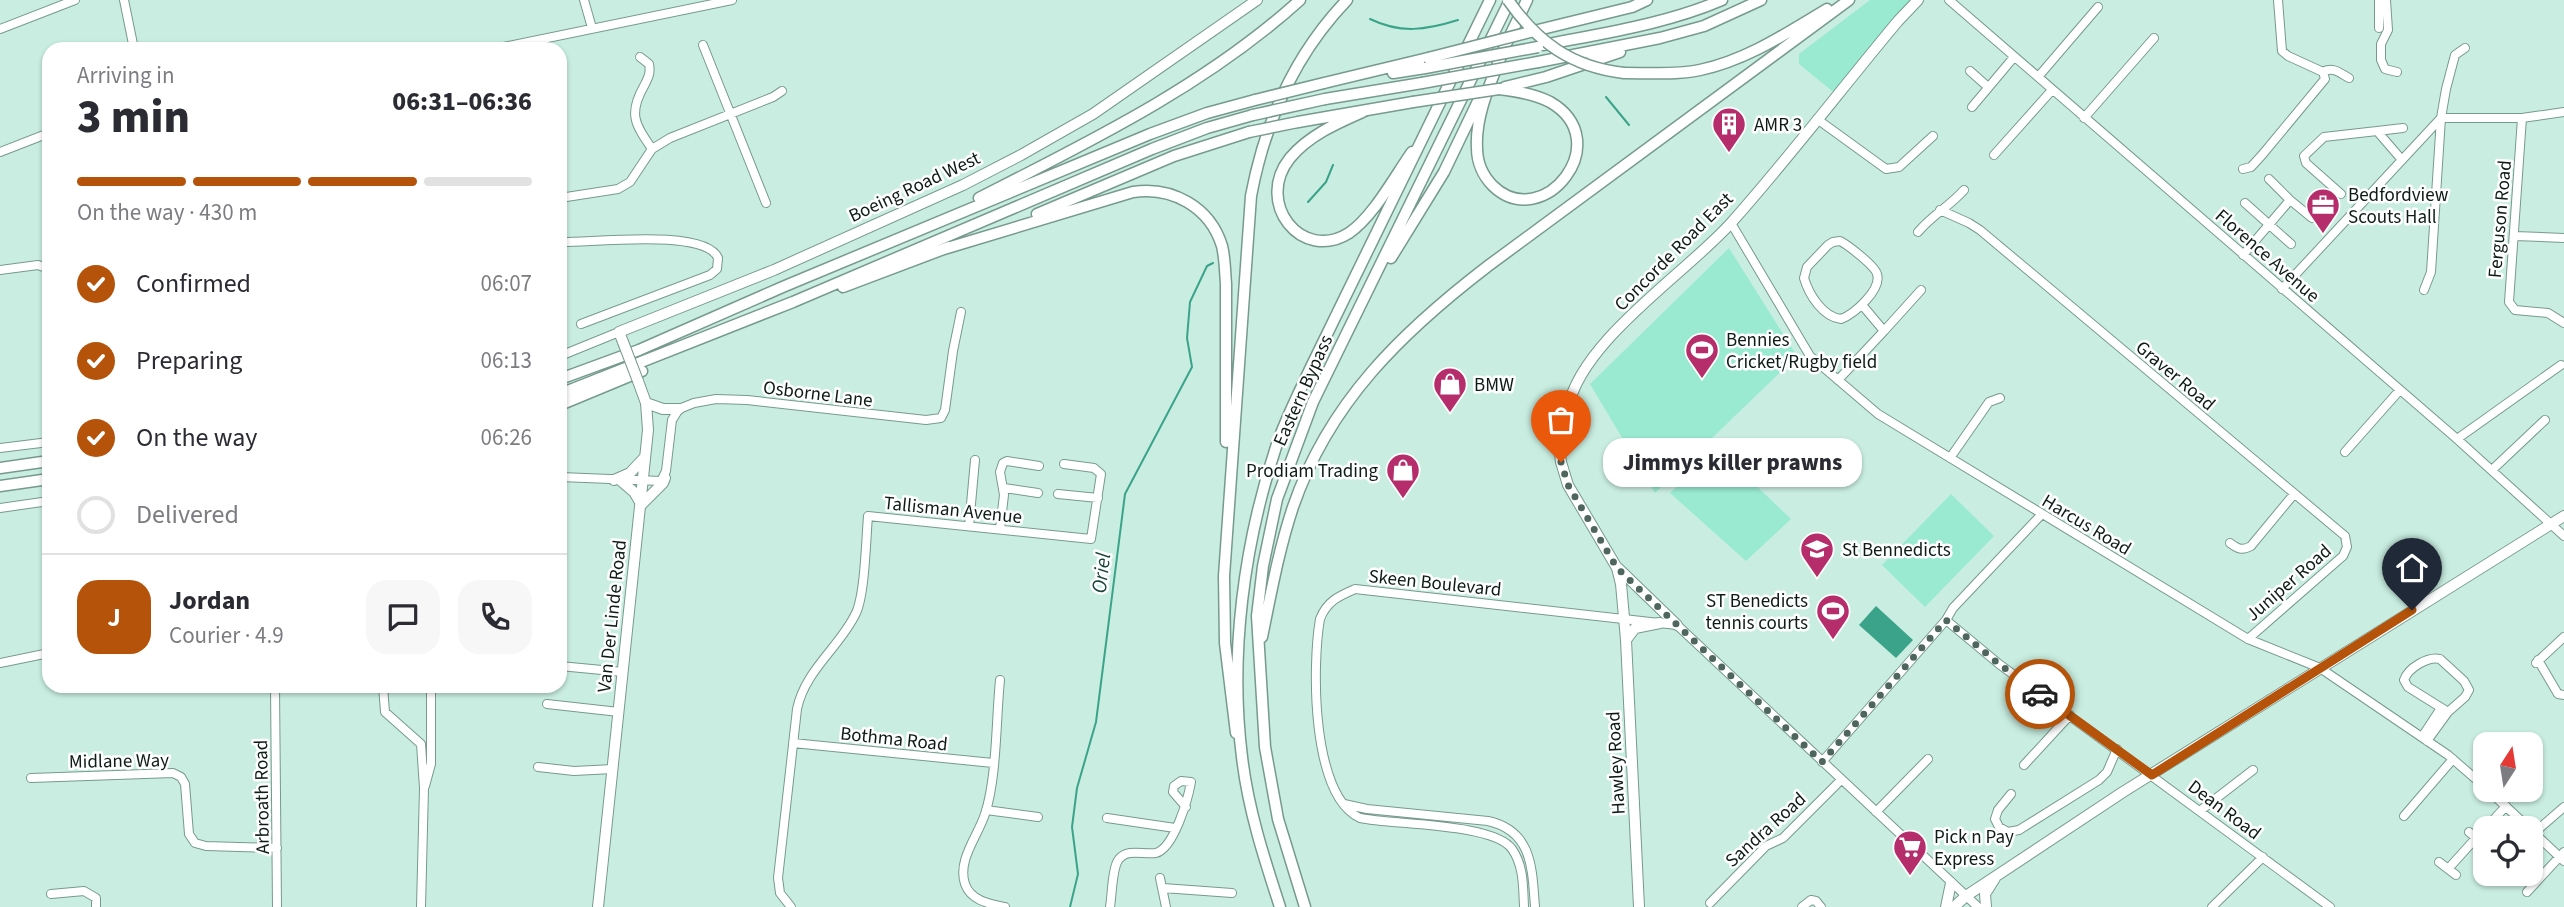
<!DOCTYPE html>
<html lang="en">
<head>
<meta charset="utf-8">
<style>
  :root { --surface:#fff; --page:#f7f7f7; --text:#2b2b33; --muted:#7c7c81; --line:#e1e1e2; --accent:#b45309 }
  body { margin:0; font-family:"Source Sans 3",sans-serif; background:var(--page); color:var(--text); height:100vh; display:flex; flex-direction:column; font-size:26px; white-space:nowrap }
  * { box-sizing:border-box; margin:0 }
  p { font-size:23px; color:var(--muted) }
  .icon { flex:none; width:38px; height:38px; fill:none; stroke:currentColor; stroke-width:2; stroke-linecap:round; stroke-linejoin:round }
  .map { position:relative; flex:1; overflow:hidden }
  .side { position:absolute; left:42px; top:42px; width:525px; height:651px; display:flex; flex-direction:column; background:var(--surface); border-radius:21px; box-shadow:0 2px 5px #0004 }
  .side>* { flex:none }
  .needle { width:46px; rotate:12deg }
  .buttons { position:absolute; left:2473px; top:732px; display:grid; gap:14px }
  .buttons a { display:grid; place-items:center; width:70px; height:70px; border-radius:14px; background:var(--surface); box-shadow:0 2px 5px #0004; font-size:35px }
  .pin { position:absolute; display:grid; place-items:center; width:60px; height:60px; color:#fff; margin:-72px -30px; border-radius:50% 50% 50% 0; rotate:-45deg; box-shadow:0 0 7px #0007 }
  .pin .icon { rotate:45deg }
  .courier { position:absolute; display:grid; place-items:center; width:70px; height:70px; margin:-35px; border:5px solid #b45309; border-radius:50%; background:#fff; color:#222; box-shadow:0 2px 9px #0007 }
  .bubble { position:absolute; height:49px; border-radius:21px; background:var(--surface); box-shadow:0 2px 5px #0004; font-size:23px; font-weight:800; line-height:49px; text-align:center }
  .summary em { font-style:normal; font-weight:800 }
  .summary div { display:flex; flex-direction:column-reverse }
  .summary { display:flex; align-items:center; justify-content:space-between; height:119px; padding:0 35px }
  h1 { font-size:46px; font-weight:800; line-height:52px }
  .bar { display:grid; grid-template-columns:repeat(4,1fr); gap:10px 7px; align-content:center; height:84px; padding:0 35px }
  .bar i { height:9px; border-radius:5px; background:var(--line) }
  .bar .selected { background:var(--accent) }
  .bar p { grid-column:span 4 }
  .line { display:flex; align-items:center; gap:18px; padding:0 35px; border-top:2px solid var(--line) }
  .line div { flex:1 }
  .round { display:grid; place-items:center; flex:none; width:74px; height:74px; border-radius:21px; background:var(--page) }
  ol { padding:0 35px; list-style:none }
  li { display:flex; align-items:center; gap:21px; height:77px }
  li p { margin-inline-start:auto }
  li .icon { padding:7px; border-radius:50%; background:var(--accent); color:#fff; stroke-width:4 }
  li:last-child { color:var(--muted) }
  li i { width:38px; height:38px; border:4px solid var(--line); border-radius:50% }
  .map>svg:first-child { display:block }
</style>
</head>
<body>
<div class="map">
<svg width="2564" height="907" viewBox="0 0 2564 907">
  <rect width="100%" height="100%" fill="#c9eee1"/>
  <path fill="#99ead1" d="M1870,0h41l-69,91h-10l-33,-27v-10z
    M1729,248l68,108 -142,137 -65,-109z
    M1718,449l73,70 -45,42 -76,-68z
    M1951,494l43,42 -69,71 -43,-42z"/>
  <path fill="#3aa389" d="M1876,606l37,34 -17,18 -37,-33z"/>
  <g fill="none" stroke-linecap="round" stroke-linejoin="round">
    <path stroke="#3aa389" stroke-width="2" d="M1370,19c31,15 56,11 88,1
      M1606,97l23,28
      M1308,202l18,-20 7,-17
      M1070,907l8,-33 -6,-47 5,-39 19,-66 29,-228 67,-127 -5,-29 3,-36 17,-36 6,-3"/>
    <g stroke="#779a8e" stroke-width="10">
      <path id="minor" d="M124,0l10,49
        M584,0l8,28
        M1949,0l508,439 107,97
        M2379,0v28
        M2386,0l2,30 -7,14v16l4,9 12,3
        M0,29l75,-29
        M703,45l63,158
        M494,49l238,-49
        M640,57l9,7c2,9 -1,14 -5,22 -16,28 -9,38 8,63
        M1970,71l18,16
        M2323,72c9,-6 17,1 26,6
        M2038,77l60,-70
        M1972,107l42,-50
        M2084,118l70,-80
        M2441,118h81l42,-6
        M2522,118l-13,184 6,8 33,3 16,10
        M1817,119l69,50 13,-2 34,-31
        M0,152l49,-19
        M1994,155l58,-65
        M2402,160l-25,-29 26,-3
        M2243,169l8,-2 11,-12 63,-76 -2,-7 -35,-16 -6,-5 -4,-51
        M2341,194l-35,-31 -2,-7 20,-19 53,-6
        M560,198l58,-9 12,-7 22,-33 18,-11 103,-41 9,-6
        M2290,200l22,18
        M2245,203l46,41
        M1940,210l29,13 11,7 365,306 2,11 -4,9 -95,83
        M1731,223l79,133 68,58 370,225 72,29 128,87 37,32
        M1918,232c15,-18 31,-25 46,-42
        M2515,236l49,2
        M1840,241c8,4 35,25 37,33 5,16 -23,40 -36,45 -18,-2 -32,-24 -37,-41l3,-11 21,-22 5,-3z
        M560,242c30,1 145,-14 158,16l-1,11 -7,6 -129,49
        M2243,255l47,-55 -21,-21
        M0,270l38,-5 11,4
        M2282,289l159,-171
        M2424,290l7,-18 10,-154 5,-29 9,-34 10,-7
        M1884,331l37,-41
        M560,356l59,-24
        M1838,380l46,-49 -21,-25
        M2457,439l104,-74
        M0,448l49,-6
        M2345,452l54,-61
        M1950,458l39,-56 11,-4
        M2492,470l53,-50
        M560,477l101,4 5,-10 6,-51 7,-11 15,-6 22,-4 31,1 179,20 15,-2 4,-8 8,-59 8,-39
        M1004,488l34,5
        M1058,494l40,4
        M0,508l49,-7
        M2041,515l-88,93 -7,12 53,44 331,243
        M969,526l6,-66
        M1000,529l4,-34 -4,-23 3,-9 4,-2 32,5
        M2230,543c8,6 12,8 21,3l43,-52
        M2538,660l20,34 6,1
        M0,663l49,-10
        M2536,663l28,-26
        M560,666l63,6
        M1000,680c-4,39 -3,98 -15,134 -7,22 -28,46 -20,70 6,17 25,20 40,23
        M275,686l2,221
        M383,686l2,26 36,32 3,44 -3,119
        M547,704l72,8
        M2422,737l19,-29
        M2427,741l21,-29 17,-15 4,-7 -5,-9 -24,-22c-12,-3 -32,9 -36,21l4,7 40,25
        M793,743l200,20
        M2509,744l3,-3
        M1822,762l124,-142
        M2024,765l46,-50
        M538,767l36,4 39,-2
        M31,778l142,-5 8,4 4,7 4,50 6,9 11,3 71,2
        M2476,779l9,-9
        M425,786l6,-22v-78
        M2487,789l42,39
        M2011,794l-13,16 -3,9 4,8 9,5 11,-2 80,-50 8,-8 10,-23
        M1344,804l23,5 121,12c45,10 44,48 47,86
        M986,810l52,7
        M2201,810l52,-40
        M1876,812l52,-53
        M2404,816l49,-57
        M1107,818l68,10
        M2486,828l20,-22
        M2530,829l34,32
        M2469,832l14,12
        M2534,833l30,-26
        M2439,862l17,13
        M2448,869l37,-41
        M1160,878l6,29
        M1163,888l69,5
        M2527,892l37,-40
        M51,894l33,-3 12,7v9
        M1710,903l56,-57 17,-8 58,-58
        M791,907l-11,-14 -2,-15 19,-169c8,-39 43,-62 59,-96 9,-19 10,-74 12,-97l223,23 10,-65 -7,-6 -30,-4
        M1110,907c2,-11 2,-40 9,-48 9,-11 25,-4 37,-6 18,-5 32,-54 35,-71l-10,-1 -7,5 -1,6 13,15
        M1524,907c-1,-20 0,-41 -12,-58 -18,-26 -119,-24 -152,-31 -49,-23 -48,-153 -40,-199 7,-18 19,-23 35,-30l322,36 301,282
        M1802,907l9,-7 5,1 5,6
        M2212,907l51,-50"/>
    </g>
    <g stroke="#779a8e" stroke-width="12">
      <path id="major" d="M623,342l-4,-10 155,-62 189,-85 58,-30 72,-41 164,-114
        M1550 412a9 9 0 1 1 18 0a9 9 0 1 1-18 0Z
        M646,403l17,6h16
        M1568,408c13,-67 117,-134 163,-185 58,-65 111,-135 167,-202l20,-21
        M1556,421l5,41 7,23 49,83 4,16 5,56 13,267
        M614,480l16,-7 14,-15
        M620,480l14,12 6,10
        M640,506l23,-23 2,-5
        M1618,568l59,57
        M1626,640l9,-12 25,-5
        M598,907l50,-477 -2,-27 -8,-22
        M1946,907l5,-24
        M1954,907l12,-11 157,-104 441,-276
        M1986,907l-1,-13 10,-16"/>
    </g>
    <g stroke="#779a8e" stroke-width="13">
      <path id="highway" d="M1534,31l98,-24 15,-7
        M1507,42l20,-42
        M1544,45c60,-12 122,-21 178,-45
        M1538,62l122,-24 44,-12 57,-26
        M1393,73l32,-5
        M1624,73c25,0 52,2 76,-3 47,-10 87,-37 127,-61
        M1324,83l104,-25
        M1505,87l41,-10 74,-25
        M1499,89c17,2 36,5 51,13 68,39 -7,132 -57,84 -10,-10 -16,-24 -16,-38 -2,-35 16,-70 28,-102
        M1325,99l97,-16
        M1367,110c-27,12 -57,24 -77,48 -36,45 12,105 59,75 24,-16 46,-57 63,-81
        M1298,122l115,-20
        M979,198c112,-57 227,-113 321,-198
        M1037,214l137,-58 75,-24
        M944,249l189,-57c39,-6 77,15 89,54 3,12 3,26 4,38v158
        M1391,258l53,-86 36,-75
        M843,287l106,-40
        M560,379l79,-29 146,-64 365,-152 57,-21 48,-13
        M560,394l233,-92 359,-153 55,-21 46,-13
        M560,405l82,-34
        M0,468l49,-7
        M0,486l49,-7
        M1262,637c9,-44 17,-88 31,-130 36,-105 109,-175 195,-241l361,-266
        M1236,733l-11,-90 -1,-67 27,-380c14,-74 44,-142 96,-196
        M1280,907c-16,-49 -32,-98 -38,-150 -13,-102 2,-213 34,-310 9,-27 22,-52 34,-78l180,-369
        M1305,907l-27,-88 -13,-72 -8,-131 6,-50 14,-67 36,-97 197,-402"/>
    </g>
    <use href="#minor" stroke="#fff" stroke-width="8"/>
    <use href="#major" stroke="#fff" stroke-width="10"/>
    <use href="#highway" stroke="#fff" stroke-width="10"/>
    <g stroke="#779a8e" stroke-width="12" stroke-linecap="butt">
      <path id="major-bridge" d="M623,342l15,39"/>
    </g>
    <g stroke="#779a8e" stroke-width="13" stroke-linecap="butt">
      <path id="highway-bridge" d="M1508,0c30,43 64,67 116,73
        M1428,58l106,-27
        M1425,68l113,-21
        M1422,83l116,-21
        M1255,100l69,-17
        M1413,102l86,-13
        M1253,115l72,-16
        M1249,132l49,-10"/>
    </g>
    <use href="#major-bridge" stroke="#fff" stroke-width="10"/>
    <use href="#highway-bridge" stroke="#fff" stroke-width="10"/>
  </g>
  <g fill="none" stroke-linecap="round" stroke-linejoin="round">
    <path stroke="#4f665e" stroke-width="7" stroke-dasharray="0 12.6" d="M1561,462l7,23 49,83 205,194 124,-142 53,44 41,30"/>
    <path stroke="#b45309" stroke-width="9" d="M2040,694l112,81 260,-165"/>
  </g>
  <defs>
    <g id="building-pin" transform="scale(1.75)"><path d="M0 17L-7.5 6A9.5 9.5 0 1 1 7.5 6Z" fill="#b62d6c" stroke="#fff"/><path d="M-4-6H4V6H1V3H-1V6H-4ZM-2.5-4.3h1.7v1.8h-1.7ZM.8-4.3h1.7v1.8H.8ZM-2.5-1h1.7V.8h-1.7ZM.8-1h1.7V.8H.8Z" fill="#fff"/></g>
    <g id="office-pin" transform="scale(1.75)"><path d="M0 17L-7.5 6A9.5 9.5 0 1 1 7.5 6Z" fill="#b62d6c" stroke="#fff"/><path d="M-6-3h4V-5.5h4V-3h4V5H-6ZM-1-4.5V-3h2v-1.5ZM-6 0V1H6V0Z" fill="#fff"/></g>
    <g id="stadium-pin" transform="scale(1.75)"><path d="M0 17L-7.5 6A9.5 9.5 0 1 1 7.5 6Z" fill="#b62d6c" stroke="#fff"/><path d="M0-5a6.5 5 0 1 0 0 10a6.5 5 0 1 0 0-10ZM-3.5-1.8h7v3.6h-7Z" fill="#fff"/></g>
    <g id="shop-pin" transform="scale(1.75)"><path d="M0 17L-7.5 6A9.5 9.5 0 1 1 7.5 6Z" fill="#b62d6c" stroke="#fff"/><path d="M-5-2.5h2.3a2.7 3.5 0 0 1 5.4 0H5L5.5 6h-11ZM-1.5-2.5h3a1.5 2.3 0 0 0-3 0Z" fill="#fff"/></g>
    <g id="school-pin" transform="scale(1.75)"><path d="M0 17L-7.5 6A9.5 9.5 0 1 1 7.5 6Z" fill="#b62d6c" stroke="#fff"/><path d="M0-5L7-2L0 1L-7-2ZM-4 1L0 2.5L4 1V4Q0 6-4 4Z" fill="#fff"/></g>
    <g id="supermarket-pin" transform="scale(1.75)"><path d="M0 17L-7.5 6A9.5 9.5 0 1 1 7.5 6Z" fill="#b62d6c" stroke="#fff"/><path d="M-6-5.5h2.5l.6 2H6L4.5 2H-2.5L-4.4-4H-6ZM-1.5 3.2a1.3 1.3 0 1 0 .1 0ZM3 3.2a1.3 1.3 0 1 0 .1 0Z" fill="#fff"/></g>
  </defs>
  <g fill-rule="evenodd">
    <use href="#building-pin" x="1729" y="124"/>
    <use href="#office-pin" x="2323" y="205"/>
    <use href="#stadium-pin" x="1702" y="350"/>
    <use href="#shop-pin" x="1450" y="384"/>
    <use href="#shop-pin" x="1403" y="470"/>
    <use href="#school-pin" x="1817" y="549"/>
    <use href="#stadium-pin" x="1833" y="611"/>
    <use href="#supermarket-pin" x="1910" y="847"/>
  </g>
  <g text-anchor="middle" stroke-width="5" stroke-linejoin="round" paint-order="stroke">
    <g font-size="19" fill="#0e1c18" stroke="#fff" text-anchor="start">
      <text x="1754" y="131">AMR 3</text>
      <text x="2348" y="201">Bedfordview<tspan x="2348" dy="22">Scouts Hall</tspan></text>
      <text x="1726" y="346">Bennies<tspan x="1726" dy="22">Cricket/Rugby field</tspan></text>
      <text x="1474" y="391">BMW</text>
      <text x="1378" y="477" text-anchor="end">Prodiam Trading</text>
      <text x="1842" y="556">St Bennedicts</text>
      <text x="1808" y="607" text-anchor="end">ST Benedicts<tspan x="1808" dy="22">tennis courts</tspan></text>
      <text x="1934" y="843">Pick n Pay<tspan x="1934" dy="22">Express</tspan></text>
    </g>
    <g font-size="19" fill="#0e1c18" stroke="#fff">
      <text transform="translate(914 186) rotate(-25)" y="7">Boeing Road West</text>
      <text transform="translate(2499 219) rotate(-85)" y="7">Ferguson Road</text>
      <text transform="translate(1673 251) rotate(-45)" y="7">Concorde Road East</text>
      <text transform="translate(2268 255) rotate(41)" y="7">Florence Avenue</text>
      <text transform="translate(2176 375) rotate(40)" y="7">Graver Road</text>
      <text transform="translate(1302 390) rotate(-66)" y="7">Eastern Bypass</text>
      <text transform="translate(818 393) rotate(7)" y="7">Osborne Lane</text>
      <text transform="translate(953 509) rotate(6)" y="7">Tallisman Avenue</text>
      <text transform="translate(2087 524) rotate(31)" y="7">Harcus Road</text>
      <text transform="translate(1435 582) rotate(6)" y="7">Skeen Boulevard</text>
      <text transform="translate(2288 582) rotate(-41)" y="7">Juniper Road</text>
      <text transform="translate(611 616) rotate(-84)" y="7">Van Der Linde Road</text>
      <text transform="translate(894 738) rotate(6)" y="7">Bothma Road</text>
      <text transform="translate(119 760) rotate(-1)" y="7">Midlane Way</text>
      <text transform="translate(1615 763) rotate(-93)" y="7">Hawley Road</text>
      <text transform="translate(261 797) rotate(-91)" y="7">Arbroath Road</text>
      <text transform="translate(2225 809) rotate(37)" y="7">Dean Road</text>
      <text transform="translate(1765 829) rotate(-42)" y="7">Sandra Road</text>
    </g>
    <g font-size="21" font-style="italic" fill="#19453a" stroke="#fff">
      <text transform="translate(1101 573) rotate(-83)" y="7">Oriel</text>
    </g>
  </g>
</svg>
<div class="buttons">
<a><svg class="needle" viewBox="-14 -14 28 28"><path d="M0-13l5 13h-10z" fill="#e53935"/><path d="M0 13l5-13h-10z" fill="#7c7c81"/></svg></a>
<a><svg class="icon" aria-label="locate" viewBox="0 0 24 24"><circle cx="12" cy="12" r="6"/><path d="M12 2v4M12 18v4M2 12h4M18 12h4"/></svg></a>
</div>
<div class="pin" style="left:1561px;top:462px;background:#ea580c"><svg class="icon" aria-label="bag" viewBox="0 0 24 24"><path d="M5 8h14l-1 12H6zM9 8a3 3 0 0 1 6 0"/></svg></div>
<div class="pin" style="left:2412px;top:610px;background:#1f2937"><svg class="icon" aria-label="home" viewBox="0 0 24 24"><path d="M3 11l9-7 9 7M6 9v11h12V9"/></svg></div>
<div class="courier" style="left:2040px;top:694px"><svg class="icon" aria-label="car" viewBox="0 0 24 24"><path d="M5 17H2v-5l4-1 3-4h7l3 4 3 1v5h-3M9 17h6M6 11h13"/><circle cx="7" cy="17" r="2"/><circle cx="17" cy="17" r="2"/></svg></div>
<div class="bubble" style="left:1603px;top:438px;width:259px">Jimmys killer prawns</div>
<section class="side">
<div class="summary"><div><h1>3 min</h1><p>Arriving in</p></div><em>06:31–06:36</em></div>
<div class="bar"><i class="selected"></i><i class="selected"></i><i class="selected"></i><i></i><p>On the way · 430 m</p></div>
<ol>
<li><svg class="icon" aria-label="check" viewBox="0 0 24 24"><path d="M5 12l5 5 9-10"/></svg>Confirmed<p>06:07</p></li>
<li><svg class="icon" aria-label="check" viewBox="0 0 24 24"><path d="M5 12l5 5 9-10"/></svg>Preparing<p>06:13</p></li>
<li><svg class="icon" aria-label="check" viewBox="0 0 24 24"><path d="M5 12l5 5 9-10"/></svg>On the way<p>06:26</p></li>
<li><i></i>Delivered</li>
</ol>
<div class="line" style="height:126px"><b class="round" style="background:var(--accent);color:#fff">J</b><div><b>Jordan</b><p>Courier · 4.9</p></div><a class="round"><svg class="icon" aria-label="chat" viewBox="0 0 24 24"><path d="M4 5h16v11H9l-5 4z"/></svg></a><a class="round"><svg class="icon" aria-label="phone" viewBox="0 0 24 24"><path d="M5 4h4l2 5-3 2q2 4 5 5l2-3 5 2v4C11 20 4 13 5 4z"/></svg></a></div>
</section>
</div>
</body>
</html>
